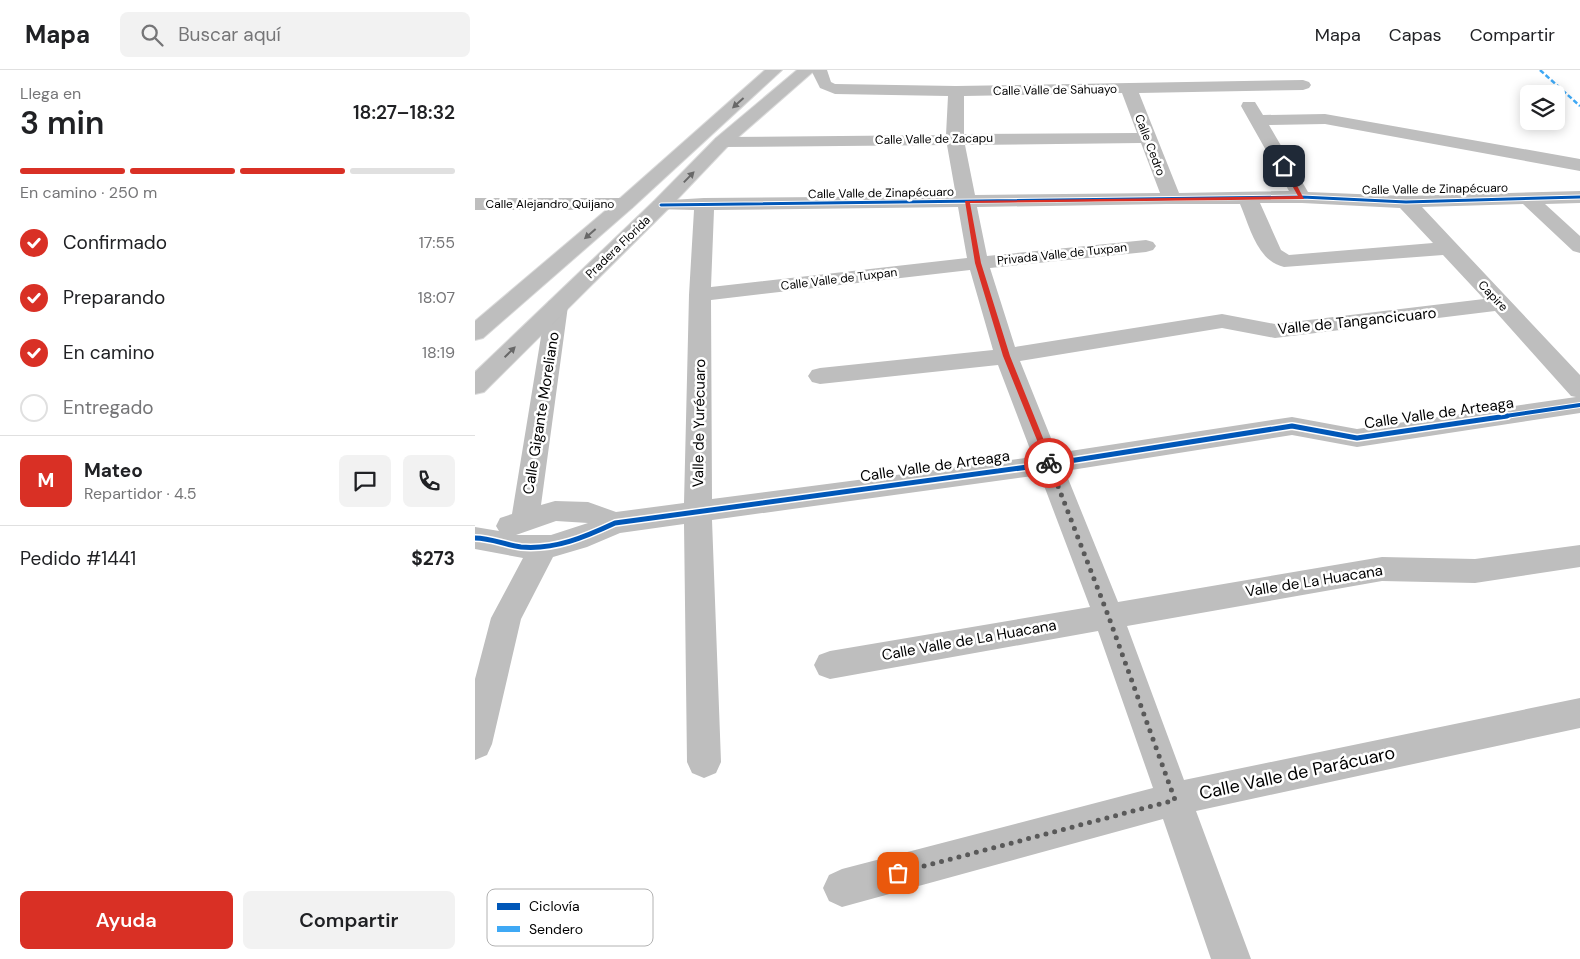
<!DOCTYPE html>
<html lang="es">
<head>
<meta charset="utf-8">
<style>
  :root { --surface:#fff; --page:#f2f2f2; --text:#202124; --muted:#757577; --line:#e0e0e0; --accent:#d93025 }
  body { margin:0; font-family:"DM Sans",sans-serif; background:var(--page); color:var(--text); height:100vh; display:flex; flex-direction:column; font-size:19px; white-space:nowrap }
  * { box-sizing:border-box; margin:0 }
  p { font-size:16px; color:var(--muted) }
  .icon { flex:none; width:28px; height:28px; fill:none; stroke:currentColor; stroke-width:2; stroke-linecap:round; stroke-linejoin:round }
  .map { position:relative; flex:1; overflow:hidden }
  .side { display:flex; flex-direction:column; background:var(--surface); width:475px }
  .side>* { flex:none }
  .controls { position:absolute; left:1045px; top:15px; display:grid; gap:10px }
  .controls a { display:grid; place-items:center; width:45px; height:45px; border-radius:8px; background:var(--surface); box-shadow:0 2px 12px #0003; font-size:25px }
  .pin { position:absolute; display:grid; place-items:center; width:42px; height:42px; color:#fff; margin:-21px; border-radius:10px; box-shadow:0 2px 8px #0006 }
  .courier { position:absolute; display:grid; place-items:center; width:50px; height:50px; margin:-25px; border:4px solid #d93025; border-radius:50%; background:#fff; color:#222; box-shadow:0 1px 6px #0007 }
  .summary em { font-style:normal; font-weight:600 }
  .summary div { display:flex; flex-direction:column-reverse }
  .summary { display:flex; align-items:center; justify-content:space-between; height:85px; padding:0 20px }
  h1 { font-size:32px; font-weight:600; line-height:38px }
  .bar { display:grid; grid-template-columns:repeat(4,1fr); gap:8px 5px; align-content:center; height:60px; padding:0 20px }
  .bar i { height:6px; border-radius:4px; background:var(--line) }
  .bar .selected { background:var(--accent) }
  .bar p { grid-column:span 4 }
  .line { display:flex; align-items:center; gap:12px; padding:0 20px; border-top:1px solid var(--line) }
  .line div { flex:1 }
  .round { display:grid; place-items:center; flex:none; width:52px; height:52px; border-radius:8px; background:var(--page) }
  ol { padding:0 20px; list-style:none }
  li { display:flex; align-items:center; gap:15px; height:55px }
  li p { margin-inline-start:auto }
  li .icon { padding:5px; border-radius:50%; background:var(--accent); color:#fff; stroke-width:4 }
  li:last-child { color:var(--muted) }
  li i { width:28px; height:28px; border:2px solid var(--line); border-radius:50% }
  .action { display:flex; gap:10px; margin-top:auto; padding:10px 20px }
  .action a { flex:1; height:58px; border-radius:8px; background:var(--accent); color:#fff; font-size:20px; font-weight:600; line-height:58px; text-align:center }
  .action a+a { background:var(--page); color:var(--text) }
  header { display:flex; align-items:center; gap:30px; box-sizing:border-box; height:70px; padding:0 25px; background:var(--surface); border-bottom:1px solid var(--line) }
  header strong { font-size:24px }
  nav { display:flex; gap:28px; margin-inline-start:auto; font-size:18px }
  .search { width:350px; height:45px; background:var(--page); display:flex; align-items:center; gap:12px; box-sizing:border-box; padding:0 18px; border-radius:8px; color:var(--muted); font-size:19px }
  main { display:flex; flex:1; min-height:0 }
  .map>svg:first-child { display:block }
</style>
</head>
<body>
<header>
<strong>Mapa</strong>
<div class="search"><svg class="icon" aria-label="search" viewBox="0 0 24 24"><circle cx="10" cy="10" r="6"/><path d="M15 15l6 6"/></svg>Buscar aquí</div>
<nav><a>Mapa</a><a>Capas</a><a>Compartir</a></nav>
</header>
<main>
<section class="side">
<div class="summary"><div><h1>3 min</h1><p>Llega en</p></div><em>18:27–18:32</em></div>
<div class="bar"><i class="selected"></i><i class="selected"></i><i class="selected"></i><i></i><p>En camino · 250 m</p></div>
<ol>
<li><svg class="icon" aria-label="check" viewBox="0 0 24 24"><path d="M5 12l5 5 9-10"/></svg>Confirmado<p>17:55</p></li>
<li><svg class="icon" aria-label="check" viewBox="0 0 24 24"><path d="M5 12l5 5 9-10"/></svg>Preparando<p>18:07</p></li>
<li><svg class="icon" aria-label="check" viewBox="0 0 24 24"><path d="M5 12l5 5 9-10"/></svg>En camino<p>18:19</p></li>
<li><i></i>Entregado</li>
</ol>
<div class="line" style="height:90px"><b class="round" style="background:var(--accent);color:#fff">M</b><div><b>Mateo</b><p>Repartidor · 4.5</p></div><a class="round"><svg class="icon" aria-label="chat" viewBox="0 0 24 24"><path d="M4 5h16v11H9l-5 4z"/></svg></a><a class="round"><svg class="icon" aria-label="phone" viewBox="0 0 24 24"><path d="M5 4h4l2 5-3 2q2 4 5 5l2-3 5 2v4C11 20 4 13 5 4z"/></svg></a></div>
<div class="line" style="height:65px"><div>Pedido #1441</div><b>$273</b></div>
<div class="action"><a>Ayuda</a><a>Compartir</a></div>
</section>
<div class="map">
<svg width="1105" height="889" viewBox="0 0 1105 889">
  <rect width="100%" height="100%" fill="#fff"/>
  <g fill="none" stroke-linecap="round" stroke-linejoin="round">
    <g stroke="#dbdbdb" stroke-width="2">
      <path id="major" d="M290,0h17l-150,138 -149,130 -8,2v-19l143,-121z
        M322,0h18l-87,76 -60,63 -184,183 -9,2v-22l179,-171 62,-63z"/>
    </g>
    <path fill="#bebebe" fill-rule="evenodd" d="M336,0h16l4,12 4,2 121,2 347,-6 6,2 2,3 -2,3 -6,2 -164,3 40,100 110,-2 -48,-85 2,-4h12l8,13 62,-1 255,45v12l-255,-47 -56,1 39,67 98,4 174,-5v12l-35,1 35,32v17l-7,-2 -50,-47 -101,3 158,168v38l-223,34 -65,-12 -227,36 53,131 264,-45 93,2 105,-14v22l-105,16 -93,-2 -255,45 57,154 396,-82v30l-384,83 55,148h-40l-48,-140 -321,88 -13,-6 -6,-13 6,-13 13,-6 311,-81 -55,-157 -268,48 -11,-4 -5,-10 5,-10 11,-4 260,-44 -50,-132 -328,45 9,242 -5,11 -12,5 -12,-5 -5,-11 -3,-238 -64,9 -33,14 -34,10 -32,62 -29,125 -5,11 -12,5v-81l16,-61 32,-60 -48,-9v-22l24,4 -3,-5 4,-8 12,-4 34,-208 3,-5 8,-2 8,2 3,5 -27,199 14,-4 33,1 28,10 68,-9 5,-208 5,-85 -40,-1 -3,-4 3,-4 50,-3 252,-2 -9,-51 -225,2 -6,-1 -3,-4 3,-4 6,-1 224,-2 2,-39 -113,-2 -15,-6zM647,23l15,40 -173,1v-38zM666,73l19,50 -185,2 -10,-50zM785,133h42l98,5 33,35 -144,12 -8,-5zM692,134h73c10,23 17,57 44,63l159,-12 41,44 -209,25 -53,-10 -207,33 -25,-79 156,-16 7,-2 3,-4 -3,-4 -7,-2 -159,16 -10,-49zM483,137l9,51 -256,29 3,-77zM495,200l23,80 -173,18 -8,2 -4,6 4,6 8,2 178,-19 35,92 -321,42 -1,-199zM1020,241l76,85 5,1 -219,32 -65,-12 -235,36 -37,-92 202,-33 53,10zM81,451l32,2 -37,12h-35z
      M0,128h150l7,2 3,4 -3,4 -7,2h-150z"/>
    <use href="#major" fill="#bebebe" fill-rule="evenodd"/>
    <path stroke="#3fa9f5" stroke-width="2.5" stroke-dasharray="5 2.5" stroke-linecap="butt" d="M1065,0l40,36"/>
    <g stroke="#fff" stroke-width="5">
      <path id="cycleway-far2" d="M186,135l641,-8 104,5 174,-5"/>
    </g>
    <g stroke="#fff" stroke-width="6">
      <path id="cycleway-far1" d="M1024,347l81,-12"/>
    </g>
    <g stroke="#fff" stroke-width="8">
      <path id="cycleway" d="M0,468c16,0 30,7 46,9 34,3 64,-10 94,-24l435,-59 242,-38 65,12 150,-22"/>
    </g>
    <use href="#cycleway-far2" stroke="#0057b8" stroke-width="3"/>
    <use href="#cycleway-far1" stroke="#0057b8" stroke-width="4"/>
    <use href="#cycleway" stroke="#0057b8" stroke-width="5"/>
  </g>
  <defs><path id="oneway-solid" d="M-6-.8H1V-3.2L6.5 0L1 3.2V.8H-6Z" transform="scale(1.25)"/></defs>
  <g fill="#686868">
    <use href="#oneway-solid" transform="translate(263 33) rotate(138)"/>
    <use href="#oneway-solid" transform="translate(214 107) rotate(-46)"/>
    <use href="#oneway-solid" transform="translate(115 164) rotate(139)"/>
    <use href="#oneway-solid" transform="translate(35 282) rotate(-44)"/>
  </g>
  <path fill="#d93025" d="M809,95l3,1 17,33 -334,4 11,60 29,93 43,107 -1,2h-5l-44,-109 -28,-93 -10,-62 333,-5 -17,-30z"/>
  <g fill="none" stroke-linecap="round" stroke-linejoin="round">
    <path stroke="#595959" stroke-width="5" stroke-dasharray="0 9" d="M423,803l277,-73 -67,-185 -59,-152"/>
  </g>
  <g text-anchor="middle" stroke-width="5" stroke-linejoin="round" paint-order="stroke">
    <g font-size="12" fill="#000" stroke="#fff">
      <text transform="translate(580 20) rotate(-1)" y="4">Calle Valle de Sahuayo</text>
      <text transform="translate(459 69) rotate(-1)" y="4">Calle Valle de Zacapu</text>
      <text transform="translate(675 75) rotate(69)" y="4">Calle Cedro</text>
      <text transform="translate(960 119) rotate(-1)" y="4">Calle Valle de Zinapécuaro</text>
      <text transform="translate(406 123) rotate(-1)" y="4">Calle Valle de Zinapécuaro</text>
      <text x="75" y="138">Calle Alejandro Quijano</text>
      <text transform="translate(143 177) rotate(-44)" y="4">Pradera Florida</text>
      <text transform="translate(587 184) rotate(-6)" y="4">Privada Valle de Tuxpan</text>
      <text transform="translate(364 209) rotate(-7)" y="4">Calle Valle de Tuxpan</text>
      <text transform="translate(1018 226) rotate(47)" y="4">Capire</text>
    </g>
    <g font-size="15" fill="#000" stroke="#fff">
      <text transform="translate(882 251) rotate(-6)" y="5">Valle de Tangancicuaro</text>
      <text transform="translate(66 343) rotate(-81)" y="5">Calle Gigante Moreliano</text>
      <text transform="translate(964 343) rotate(-8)" y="5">Calle Valle de Arteaga</text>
      <text transform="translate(224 353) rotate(-89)" y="5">Valle de Yurécuaro</text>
      <text transform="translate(460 396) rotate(-8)" y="5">Calle Valle de Arteaga</text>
      <text transform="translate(839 511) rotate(-9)" y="5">Valle de La Huacana</text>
      <text transform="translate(494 570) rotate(-10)" y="5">Calle Valle de La Huacana</text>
    </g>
    <g font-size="18" fill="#000" stroke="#fff">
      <text transform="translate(822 703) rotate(-12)" y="6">Calle Valle de Parácuaro</text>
    </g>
  </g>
  <rect x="12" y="819" width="166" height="57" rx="8" fill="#fff" stroke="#b2b2b2" stroke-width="1"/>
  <rect x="22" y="833" width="23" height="7" fill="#0057b8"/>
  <rect x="22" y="856" width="23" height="6" fill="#3fa9f5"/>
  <g font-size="14" fill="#000">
    <text x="54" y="841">Ciclovía</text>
    <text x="54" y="864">Sendero</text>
  </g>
</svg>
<div class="controls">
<a><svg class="icon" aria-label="layers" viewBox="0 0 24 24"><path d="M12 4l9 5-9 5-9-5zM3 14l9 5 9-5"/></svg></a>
</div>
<div class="pin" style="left:423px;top:803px;background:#ea580c"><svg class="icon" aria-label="bag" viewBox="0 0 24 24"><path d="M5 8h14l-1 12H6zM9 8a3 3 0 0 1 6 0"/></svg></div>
<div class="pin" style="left:809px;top:96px;background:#1f2937"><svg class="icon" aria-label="home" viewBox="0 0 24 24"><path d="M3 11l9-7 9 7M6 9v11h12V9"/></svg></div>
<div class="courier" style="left:574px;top:393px"><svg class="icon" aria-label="bike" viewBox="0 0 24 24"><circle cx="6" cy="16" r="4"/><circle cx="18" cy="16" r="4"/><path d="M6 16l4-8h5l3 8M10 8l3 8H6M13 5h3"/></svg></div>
</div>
</main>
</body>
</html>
